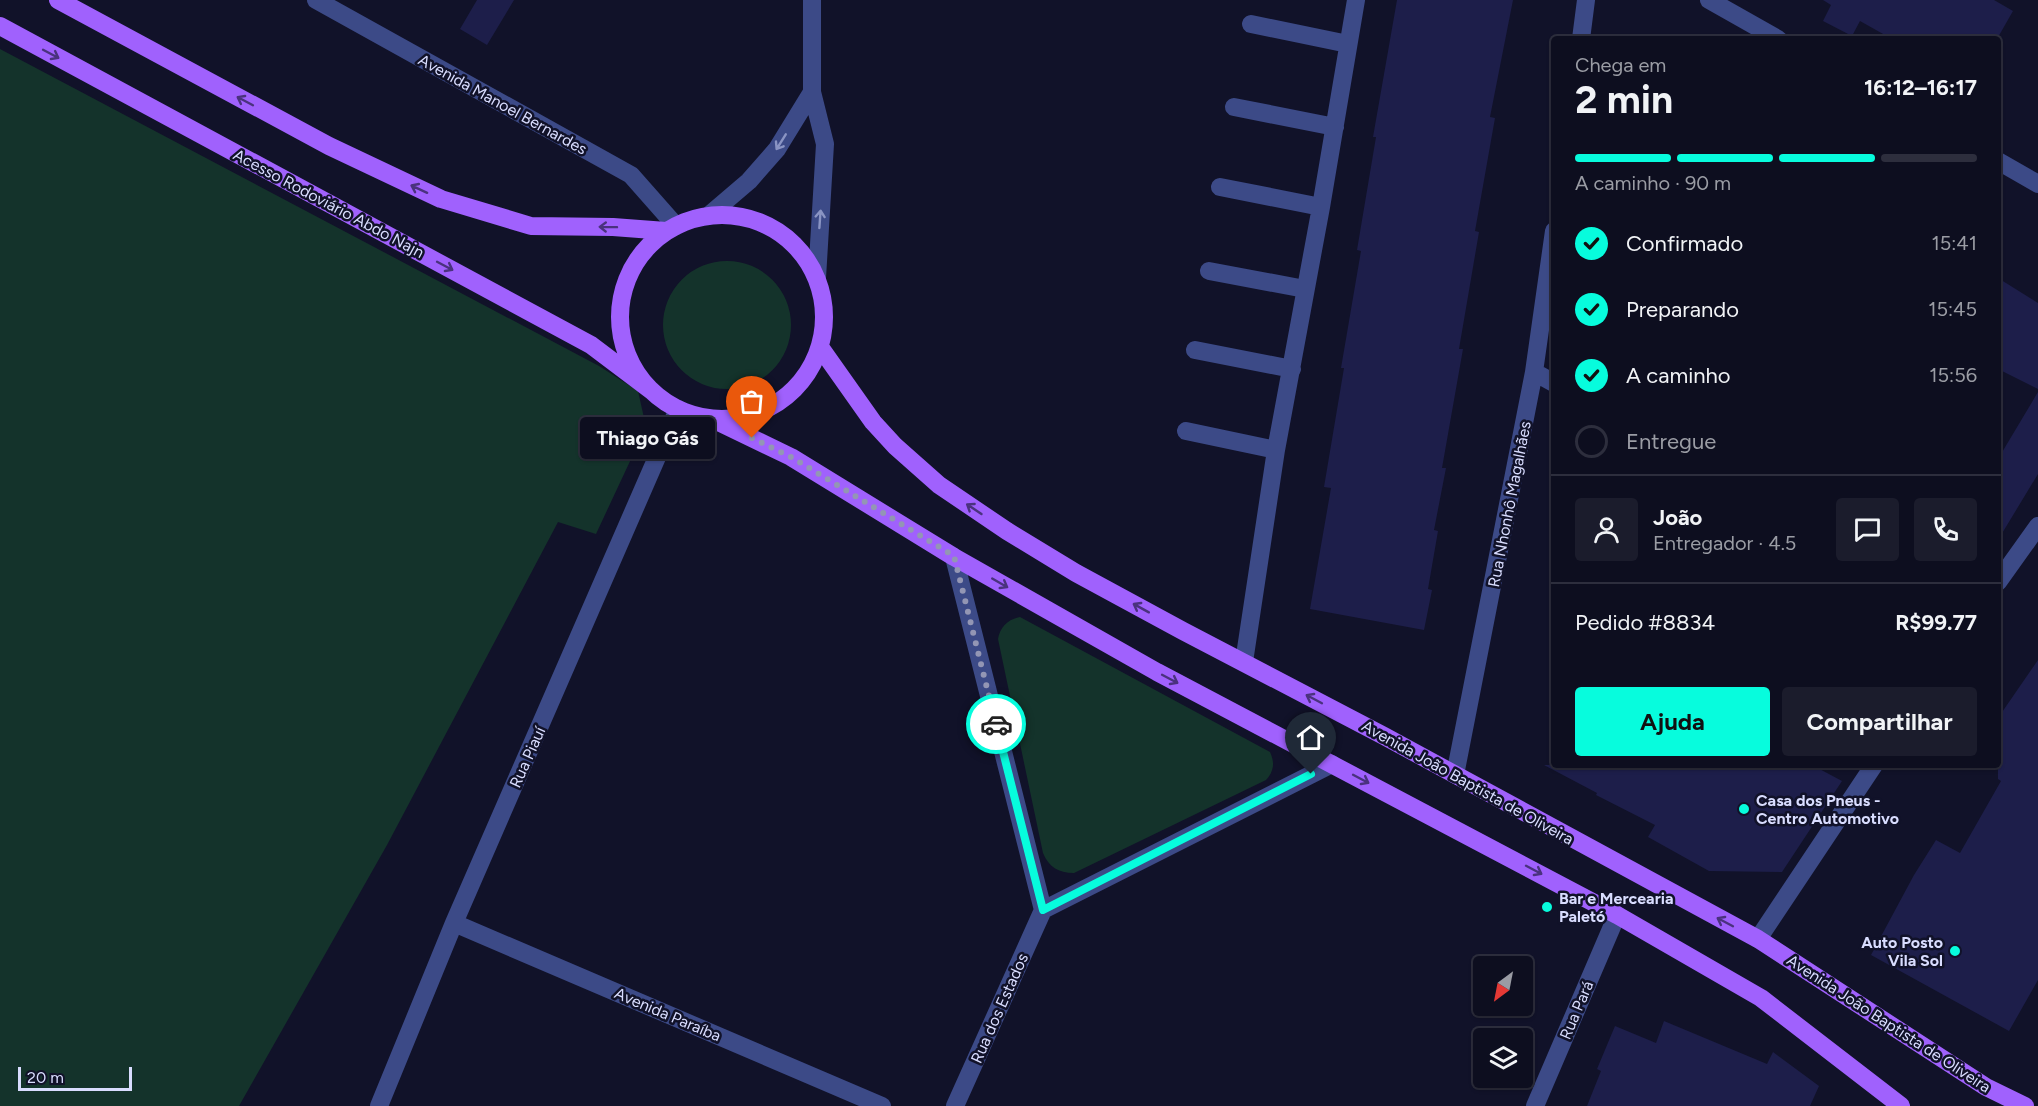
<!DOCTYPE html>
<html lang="pt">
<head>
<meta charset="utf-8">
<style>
  :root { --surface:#0d0e1f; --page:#1b1c2c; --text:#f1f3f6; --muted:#9a9ca4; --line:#2d2e3d; --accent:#07fcdd }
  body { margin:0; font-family:Figtree,sans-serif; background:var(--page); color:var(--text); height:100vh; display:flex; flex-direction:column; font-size:22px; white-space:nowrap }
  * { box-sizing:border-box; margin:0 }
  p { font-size:20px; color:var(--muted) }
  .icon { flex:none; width:33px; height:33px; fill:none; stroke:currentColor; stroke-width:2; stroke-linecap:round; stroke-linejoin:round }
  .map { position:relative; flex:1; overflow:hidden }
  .side { position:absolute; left:1551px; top:36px; width:450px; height:732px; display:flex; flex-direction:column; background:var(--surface); border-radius:6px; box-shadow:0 2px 4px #0004,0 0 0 2px var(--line) }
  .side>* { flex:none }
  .needle { width:39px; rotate:212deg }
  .fabs { position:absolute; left:1473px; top:956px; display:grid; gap:12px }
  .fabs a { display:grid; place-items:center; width:60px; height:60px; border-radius:6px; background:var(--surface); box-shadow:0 2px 4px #0004,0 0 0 2px var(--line); font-size:30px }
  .scale { position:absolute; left:18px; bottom:15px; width:114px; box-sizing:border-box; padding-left:6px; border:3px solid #d9ddff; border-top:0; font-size:16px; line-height:21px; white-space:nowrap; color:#d9ddff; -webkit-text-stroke:4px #111229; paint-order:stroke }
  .pin { position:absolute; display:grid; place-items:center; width:51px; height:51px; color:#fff; margin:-62px -26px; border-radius:50% 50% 50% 0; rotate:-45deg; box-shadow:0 0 6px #0007 }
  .pin .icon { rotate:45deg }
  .courier { position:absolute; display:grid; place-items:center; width:60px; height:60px; margin:-30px; border:4px solid #07fcdd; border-radius:50%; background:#fff; color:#222; box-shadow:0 2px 8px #0007 }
  .bubble { position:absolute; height:42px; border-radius:6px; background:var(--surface); box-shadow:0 2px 4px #0004,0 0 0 2px var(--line); font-size:20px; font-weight:700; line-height:42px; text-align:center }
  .head em { font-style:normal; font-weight:700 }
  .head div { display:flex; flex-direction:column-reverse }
  .head { display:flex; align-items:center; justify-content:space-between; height:102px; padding:0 24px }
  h1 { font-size:39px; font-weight:700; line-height:45px }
  .bar { display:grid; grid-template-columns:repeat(4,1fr); gap:9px 6px; align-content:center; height:72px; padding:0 24px }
  .bar i { height:8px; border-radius:4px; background:var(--line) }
  .bar .on { background:var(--accent) }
  .bar p { grid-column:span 4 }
  .line { display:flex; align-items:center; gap:15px; padding:0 24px; border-top:2px solid var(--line) }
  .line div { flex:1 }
  .round { display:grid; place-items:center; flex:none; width:63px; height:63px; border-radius:6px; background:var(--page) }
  ol { padding:0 24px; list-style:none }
  li { display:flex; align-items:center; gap:18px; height:66px }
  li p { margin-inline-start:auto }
  li .icon { padding:6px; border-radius:50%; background:var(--accent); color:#111; stroke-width:4 }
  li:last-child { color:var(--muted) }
  li i { width:33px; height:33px; border:3px solid var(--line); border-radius:50% }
  .cta { display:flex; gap:12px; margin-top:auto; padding:12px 24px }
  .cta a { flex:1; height:69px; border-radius:6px; background:var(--accent); color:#111; font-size:24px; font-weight:700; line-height:69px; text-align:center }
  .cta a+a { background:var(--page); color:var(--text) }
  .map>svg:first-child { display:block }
</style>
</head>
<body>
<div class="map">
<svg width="2038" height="1106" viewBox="0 0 2038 1106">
  <rect width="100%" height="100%" fill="#111229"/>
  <path fill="#14332b" d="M0,49l599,317 39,25 8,36 -50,107 -38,-12 -171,323 -148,261h-239z
    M663 325a64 64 0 1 1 128 0a64 64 0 1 1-128 0Z
    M1020,617l250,135c5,11 4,19 -4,28l-192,93c-16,0 -25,-6 -31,-20l-45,-214c2,-12 10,-20 22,-22z"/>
  <path fill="#1d1e4a" d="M477,0h37l-27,45 -27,-16z
    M1397,0h116l-23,117 5,1 -20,113 4,1 -20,117h4l-21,119h4l-12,62 4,1 -10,58 4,1 -8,40 -114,-21 21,-121 -7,-1 20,-119h-3l20,-117 -4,-1 19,-113h-3z
    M1823,0h171l19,11 -16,28h-105l-32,-18 -8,15 -29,-15 8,-16z
    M1998,278l40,25v86l-40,-20z
    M2038,392v82l-40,66v-81z
    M2038,660v320l-29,51 -138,-76 43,-80 22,-35 24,13 41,-72 -3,-2v-61z
    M1544,765h268l30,16 -60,91 -73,-1 -61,-34 7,-12 -59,-30 1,-2z
    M1664,1021l103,43 6,-12 46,34 -9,20h-223l14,-35 -4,-2 18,-43 41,17z"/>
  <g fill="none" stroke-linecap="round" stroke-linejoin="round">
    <path stroke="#3c4a87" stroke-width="18" d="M316,0l315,175 45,51
      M812,0v92l13,52 -8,134
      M1709,0l69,39
      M1251,24l97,20
      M1581,39l5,-39
      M1234,107l101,20
      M1998,161l40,23
      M1220,187l101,20
      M708,216l41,-35 28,-32 35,-57
      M1209,271l96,18
      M1195,350l97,19
      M1534,372l20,11
      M1186,431l90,19
      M954,557l89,353 -88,196
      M1998,582l40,-56
      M1244,662l32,-212 45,-243 35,-207
      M1455,775l79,-403 20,-141
      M1043,910l289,-146
      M454,923l428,183
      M1758,939l116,-174
      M379,1106l75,-183 224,-514
      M1535,1106l82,-191"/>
    <path stroke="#a061fd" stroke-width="18" d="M58,0l271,146 112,53 90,27 82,1 53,4
      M0,26l591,319 61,46
      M620 317a102 102 0 1 1 204 0a102 102 0 1 1-204 0Z
      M820,347l53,75 22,24 44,39 68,46 69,42 107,58 201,105 374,203 228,148 39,19
      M712,419l79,38 163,100 203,115 460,243 144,83 140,108"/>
  </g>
  <defs><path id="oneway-shaft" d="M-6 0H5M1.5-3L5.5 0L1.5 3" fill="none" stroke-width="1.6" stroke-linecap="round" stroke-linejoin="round" transform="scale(1.5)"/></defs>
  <g stroke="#4a327e">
    <use href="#oneway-shaft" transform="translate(51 54) rotate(28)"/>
    <use href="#oneway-shaft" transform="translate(245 101) rotate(-152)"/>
    <use href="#oneway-shaft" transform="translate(419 189) rotate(-155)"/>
    <use href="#oneway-shaft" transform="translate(608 227) rotate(-179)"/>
    <use href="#oneway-shaft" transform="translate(445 266) rotate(28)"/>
    <use href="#oneway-shaft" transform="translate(974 509) rotate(-146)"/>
    <use href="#oneway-shaft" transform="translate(1000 583) rotate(30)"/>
    <use href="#oneway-shaft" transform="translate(1141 608) rotate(-151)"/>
    <use href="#oneway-shaft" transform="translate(1170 679) rotate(28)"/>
    <use href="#oneway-shaft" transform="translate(1314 699) rotate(-152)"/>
    <use href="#oneway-shaft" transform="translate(1361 779) rotate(28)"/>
    <use href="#oneway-shaft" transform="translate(1534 870) rotate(28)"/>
    <use href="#oneway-shaft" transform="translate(1725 922) rotate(-152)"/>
  </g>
  <g stroke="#8a94c3">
    <use href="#oneway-shaft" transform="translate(781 142) rotate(122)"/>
    <use href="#oneway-shaft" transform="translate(820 219) rotate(-86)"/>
  </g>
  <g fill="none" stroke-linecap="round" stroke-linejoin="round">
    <path stroke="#9396b4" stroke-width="6" stroke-dasharray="0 10.8" d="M752,438l39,19 163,99 42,168"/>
    <path stroke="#07fcdd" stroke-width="8" d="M996,724l47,186 268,-136"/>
  </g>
  <g fill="#07fcdd" stroke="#111229" stroke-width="2">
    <circle cx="1744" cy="809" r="6"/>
    <circle cx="1547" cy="907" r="6"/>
    <circle cx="1955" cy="951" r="6"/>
  </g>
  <g text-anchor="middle" stroke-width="5" stroke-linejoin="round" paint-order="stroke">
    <g font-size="16" fill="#d9ddff" stroke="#111229">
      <text transform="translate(503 104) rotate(29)" y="6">Avenida Manoel Bernardes</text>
      <text transform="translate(329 203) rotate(28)" y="6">Acesso Rodoviário Abdo Najn</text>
      <text transform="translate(1509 504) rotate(-79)" y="6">Rua Nhonhô Magalhães</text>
      <text transform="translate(527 757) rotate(-66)" y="6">Rua Piauí</text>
      <text transform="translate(1468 782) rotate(29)" y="6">Avenida João Baptista de Oliveira</text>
      <text transform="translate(999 1008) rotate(-66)" y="6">Rua dos Estados</text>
      <text transform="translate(1576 1010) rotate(-67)" y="6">Rua Pará</text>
      <text transform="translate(668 1014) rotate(23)" y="6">Avenida Paraíba</text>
      <text transform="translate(1889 1023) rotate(33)" y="6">Avenida João Baptista de Oliveira</text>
    </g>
    <g font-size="16" font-weight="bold" fill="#d9ddff" stroke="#111229" text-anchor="start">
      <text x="1756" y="806">Casa dos Pneus -<tspan x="1756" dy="18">Centro Automotivo</tspan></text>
      <text x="1559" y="904">Bar e Mercearia<tspan x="1559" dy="18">Paletó</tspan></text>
      <text x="1943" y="948" text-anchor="end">Auto Posto<tspan x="1943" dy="18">Vila Sol</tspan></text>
    </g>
  </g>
</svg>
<div class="fabs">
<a><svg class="needle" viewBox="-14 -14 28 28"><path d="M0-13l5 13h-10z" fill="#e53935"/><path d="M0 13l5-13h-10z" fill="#9a9ca4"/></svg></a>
<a><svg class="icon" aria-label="layers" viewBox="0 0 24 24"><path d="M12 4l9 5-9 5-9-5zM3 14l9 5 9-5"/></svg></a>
</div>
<div class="scale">20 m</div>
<div class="pin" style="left:752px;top:438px;background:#ea580c"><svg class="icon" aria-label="bag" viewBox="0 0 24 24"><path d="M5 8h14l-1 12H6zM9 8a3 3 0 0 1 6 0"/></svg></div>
<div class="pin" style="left:1311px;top:774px;background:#1f2937"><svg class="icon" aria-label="home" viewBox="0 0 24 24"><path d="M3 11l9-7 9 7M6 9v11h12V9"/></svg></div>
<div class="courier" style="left:996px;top:724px"><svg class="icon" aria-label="car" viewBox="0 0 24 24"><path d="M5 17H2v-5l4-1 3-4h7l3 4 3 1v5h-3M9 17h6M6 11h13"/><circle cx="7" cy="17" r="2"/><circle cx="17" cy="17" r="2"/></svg></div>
<div class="bubble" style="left:580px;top:417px;width:135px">Thiago Gás</div>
<section class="side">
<div class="head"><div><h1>2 min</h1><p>Chega em</p></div><em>16:12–16:17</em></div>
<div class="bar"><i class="on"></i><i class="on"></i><i class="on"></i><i></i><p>A caminho · 90 m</p></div>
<ol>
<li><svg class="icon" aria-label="check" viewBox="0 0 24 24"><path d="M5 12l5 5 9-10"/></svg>Confirmado<p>15:41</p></li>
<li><svg class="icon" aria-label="check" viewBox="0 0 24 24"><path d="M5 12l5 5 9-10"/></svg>Preparando<p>15:45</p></li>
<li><svg class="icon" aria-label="check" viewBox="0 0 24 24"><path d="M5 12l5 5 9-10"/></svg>A caminho<p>15:56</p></li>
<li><i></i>Entregue</li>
</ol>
<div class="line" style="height:108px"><a class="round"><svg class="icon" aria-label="person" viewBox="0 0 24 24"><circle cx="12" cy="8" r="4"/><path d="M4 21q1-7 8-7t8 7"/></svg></a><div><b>João</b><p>Entregador · 4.5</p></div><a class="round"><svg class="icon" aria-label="chat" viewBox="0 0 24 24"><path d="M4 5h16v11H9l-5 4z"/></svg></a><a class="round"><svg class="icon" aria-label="phone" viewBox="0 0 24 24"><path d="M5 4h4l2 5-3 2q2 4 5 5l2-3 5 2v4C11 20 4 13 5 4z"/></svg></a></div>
<div class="line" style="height:78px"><div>Pedido #8834</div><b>R$99.77</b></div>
<div class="cta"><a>Ajuda</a><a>Compartilhar</a></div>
</section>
</div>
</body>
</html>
